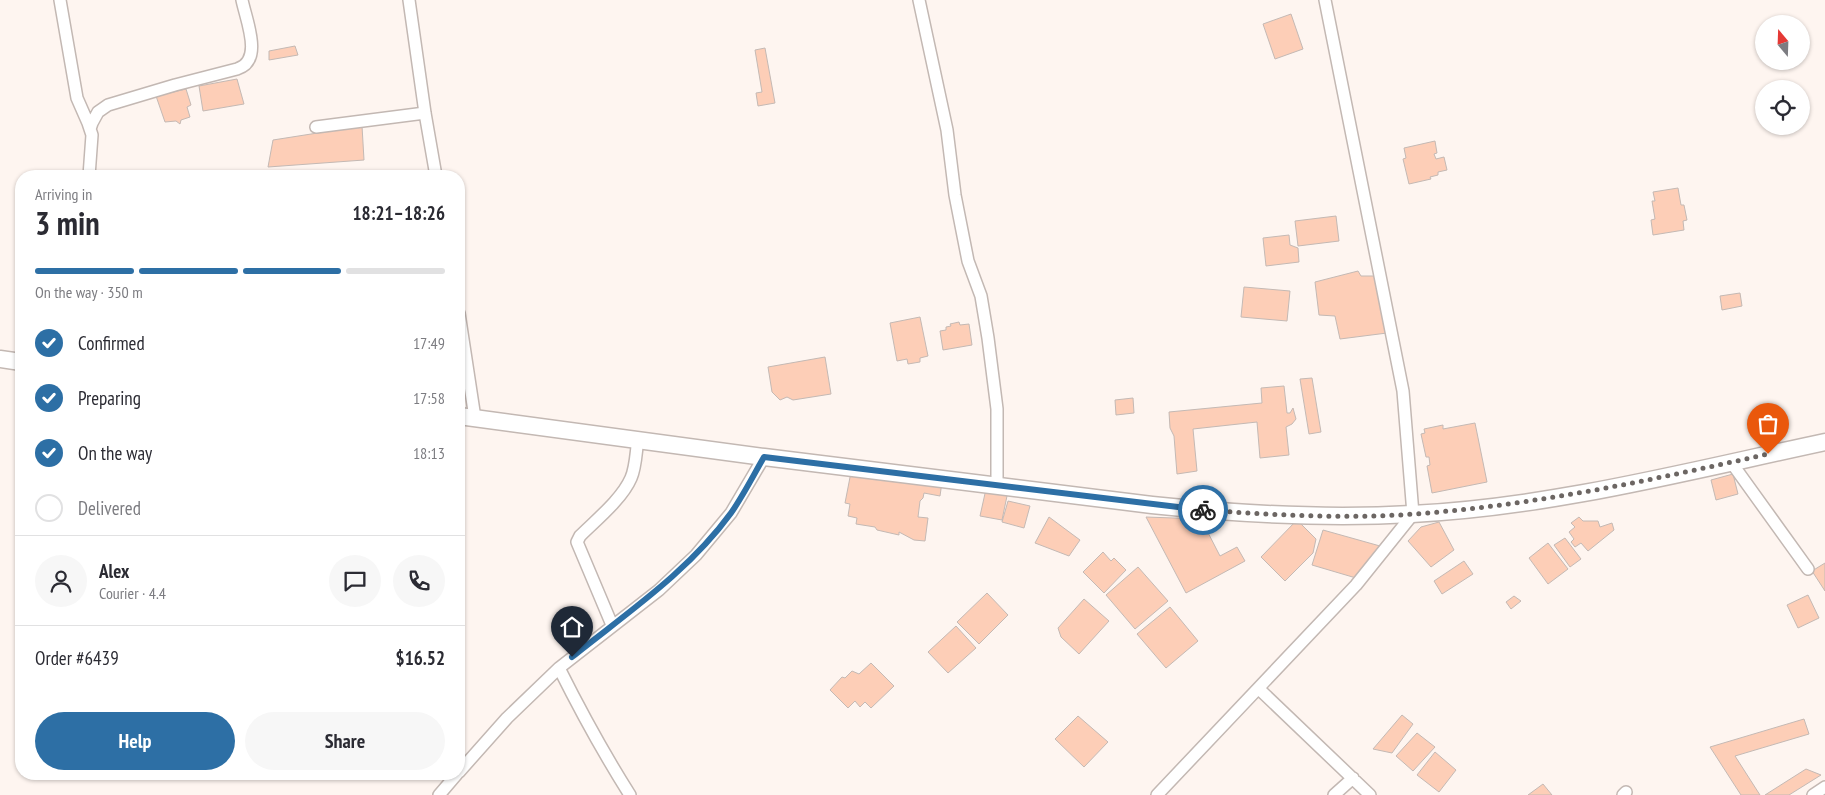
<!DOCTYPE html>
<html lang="en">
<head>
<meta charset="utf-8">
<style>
  :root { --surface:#fff; --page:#f7f7f7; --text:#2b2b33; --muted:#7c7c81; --line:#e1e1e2; --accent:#2d6fa5 }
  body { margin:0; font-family:"PT Sans Narrow",sans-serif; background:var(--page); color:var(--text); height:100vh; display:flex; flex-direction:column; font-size:19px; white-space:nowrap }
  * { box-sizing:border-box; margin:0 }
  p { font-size:16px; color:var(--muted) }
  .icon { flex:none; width:28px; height:28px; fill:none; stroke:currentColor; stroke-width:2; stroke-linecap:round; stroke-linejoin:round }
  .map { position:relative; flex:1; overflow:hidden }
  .details { position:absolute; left:15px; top:170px; width:450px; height:610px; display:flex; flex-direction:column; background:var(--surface); border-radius:20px; box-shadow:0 1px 4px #0004 }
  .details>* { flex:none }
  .needle { width:32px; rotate:341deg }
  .controls { position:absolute; left:1755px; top:15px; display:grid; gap:10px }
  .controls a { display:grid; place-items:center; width:55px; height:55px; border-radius:50%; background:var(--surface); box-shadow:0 1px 4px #0004; font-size:25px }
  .pin { position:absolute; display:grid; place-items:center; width:42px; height:42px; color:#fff; margin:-51px -21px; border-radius:50% 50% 50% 0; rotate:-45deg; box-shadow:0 0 5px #0007 }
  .pin .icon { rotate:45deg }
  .courier { position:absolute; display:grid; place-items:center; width:50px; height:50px; margin:-25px; border:4px solid #2d6fa5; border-radius:50%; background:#fff; color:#222; box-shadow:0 1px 6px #0007 }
  .overview em { font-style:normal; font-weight:800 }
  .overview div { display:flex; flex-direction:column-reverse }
  .overview { display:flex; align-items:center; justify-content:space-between; height:85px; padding:0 20px }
  h1 { font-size:32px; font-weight:800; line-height:38px }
  .bar { display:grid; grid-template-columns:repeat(4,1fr); gap:8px 5px; align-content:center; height:60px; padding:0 20px }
  .bar i { height:6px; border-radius:4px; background:var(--line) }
  .bar .on { background:var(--accent) }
  .bar p { grid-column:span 4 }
  .line { display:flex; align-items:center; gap:12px; padding:0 20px; border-top:1px solid var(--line) }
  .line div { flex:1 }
  .round { display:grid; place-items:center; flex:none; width:52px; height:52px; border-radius:26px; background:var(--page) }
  ol { padding:0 20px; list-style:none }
  li { display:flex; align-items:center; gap:15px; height:55px }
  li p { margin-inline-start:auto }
  li .icon { padding:5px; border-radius:50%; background:var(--accent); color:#fff; stroke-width:4 }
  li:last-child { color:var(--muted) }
  li i { width:28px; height:28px; border:2px solid var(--line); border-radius:50% }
  .primary-button { display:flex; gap:10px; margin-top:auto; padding:10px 20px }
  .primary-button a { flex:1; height:58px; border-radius:30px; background:var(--accent); color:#fff; font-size:20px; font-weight:800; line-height:58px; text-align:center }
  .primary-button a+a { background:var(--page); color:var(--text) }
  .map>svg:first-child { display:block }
</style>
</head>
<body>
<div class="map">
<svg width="1825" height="795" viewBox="0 0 1825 795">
  <rect width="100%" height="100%" fill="#fef5f0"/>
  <path fill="#fdceb7" stroke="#c4b9b4" d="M1291,14l12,35 -28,10 -12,-35z
    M295,46l3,9 -29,5v-9z
    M765,48l10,55 -17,3 -2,-13 6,-1 -7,-42z
    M237,79l7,25 -41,7 -4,-25z
    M186,89l5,16 -4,2 3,10 -9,3 -1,4 -4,-3 -11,1 -9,-26z
    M362,126l2,34 -96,7 5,-27z
    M1435,141l2,12 -3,1 2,5 8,-2 3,13 -9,2v3l-8,2 1,2 -22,5 -6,-25 3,-1 -2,-10z
    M1678,188l3,17h3l3,15 -4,1 1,9 -31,5 -2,-15 4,-1 -3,-18h3l-2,-9z
    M1336,216l3,25 -41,5 -3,-25z
    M1289,235l1,10 8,3 1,14 -33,4 -3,-28z
    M1358,271l3,5h15l11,57 -47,6 -5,-23 -16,-1 -4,-33z
    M1244,287l46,4 -3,30 -46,-4z
    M1740,293l2,13 -20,4 -2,-14z
    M920,317l8,39 -8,2v4l-12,2 -1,-5 -10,2 -7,-38z
    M959,322l1,3 9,-1 3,21 -29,5 -3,-19 6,-1v-3l5,-1 -1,-2z
    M825,357l6,37 -38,6 -6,-3 -7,3 -8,-8 -4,-25z
    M1312,378l9,54 -12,2 -9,-55z
    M1284,386l3,27h3l3,-5 3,11 -4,5 -6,3 3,28 -29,3 -3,-36 -64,7 4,42 -20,3 -3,-38 -4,-8 -1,-16 93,-9 -1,-15z
    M1133,398l1,15 -18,2 -1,-15z
    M1475,423l12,59 -55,11 -5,-27 3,-1 -1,-8h-3l-5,-23 4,-1 -1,-4 19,-4v4z
    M852,467l90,15 -2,14 -16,-3 -1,5 -3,3 -2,16 10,1 -3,23 -11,-1 -15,-8v3l-22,-5 -2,-3 -19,-3 1,-6 -9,-2 2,-12 -5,-1z
    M1733,474l5,20 -22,6 -5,-20z
    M986,489l19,4 2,3 -5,24 -22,-4z
    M1008,501l22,5 -6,22 -22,-6z
    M1049,517l31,23 -11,16 -34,-13z
    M1146,517l55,2 19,37 17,-9 8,14 -59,32z
    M1579,517l4,4h15l2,6 12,-4 2,7 -26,21 -7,-8 -6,4 -4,-5 3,-3 -5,-7 6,-5 -4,-4z
    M1297,520l19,19 -3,14 -28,28 -24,-24z
    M1439,522l15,28 -23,17 -23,-26 13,-14z
    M1323,530l57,16 -24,32 -44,-13z
    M1565,538l16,21 -11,8 -16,-22z
    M1548,543l20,26 -20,15 -19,-26z
    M1103,552l8,9 3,-3 12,12 -22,23 -21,-21z
    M1464,561l9,13 -31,20 -8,-13z
    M1825,563v28l-13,-20z
    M1138,567l30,34 -33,28 -29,-34z
    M987,593l21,22 -29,29 -22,-22z
    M1808,595l11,23 -21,10 -11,-23z
    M1514,596l7,5 -10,8 -5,-7z
    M1084,599l25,22 -30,33 -18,-17 -3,-9z
    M1170,607l28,34 -32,27 -29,-34z
    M956,626l20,22 -28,25 -20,-21z
    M871,663l23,23 -23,22 -6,-6 -5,5 -5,-6 -7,7 -18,-18 12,-13 3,1 7,-7 7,3z
    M1402,715l11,9 -21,29 -19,-4z
    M1078,716l30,26 -24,25 -29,-28z
    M1804,719l5,15 -74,22 25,39h-19l-31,-48z
    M1417,733l18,14 -22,24 -17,-15z
    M1435,752l21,18 -17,22 -22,-17z
    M1806,769l15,6 -32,20h-24z
    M1543,784l9,11h-24z"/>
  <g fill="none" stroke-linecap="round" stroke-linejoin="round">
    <g stroke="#c3b8b3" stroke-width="14">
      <path id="street" d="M60,0l17,98 11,25 4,12 -3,41
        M409,0l16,113 11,63
        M919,0l28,130 8,65 13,66 13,35 7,42 9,71v77
        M316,127l109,-14
        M90,129l2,-6 6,-11 10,-7 67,-20 62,-16c27,-8 9,-49 5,-69
        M459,313l16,105
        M1731,462l77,107
        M612,625l-35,-83 3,-6c16,-16 42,-37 51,-58 5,-11 5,-27 7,-39
        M559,668c22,44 45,86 71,127
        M1259,689l111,106
        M459,772l48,-54 52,-50 100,-78 37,-35 35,-42 33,-56
        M439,795l18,-21
        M1157,795l199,-210 57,-71 -10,-123 -78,-391
        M1334,795l19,-17
        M1623,795l3,-3
        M1813,795l12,-8"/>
    </g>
    <g stroke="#c3b8b3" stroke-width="19">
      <path id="secondary" d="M0,359l21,3
        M459,416l305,41 388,48c86,9 173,14 260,9 140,-7 277,-43 413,-72"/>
    </g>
    <use href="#street" stroke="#fff" stroke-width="11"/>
    <use href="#secondary" stroke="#fff" stroke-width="16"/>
  </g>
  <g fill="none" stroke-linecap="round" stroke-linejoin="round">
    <path stroke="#6c6663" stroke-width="5" stroke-dasharray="0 9" d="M1203,510c70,5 142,9 212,4 120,-9 237,-34 353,-60"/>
    <path stroke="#2d6fa5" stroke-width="6" d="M572,657c56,-45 116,-85 159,-144 12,-17 22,-37 33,-56l439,53"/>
  </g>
</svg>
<div class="controls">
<a><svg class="needle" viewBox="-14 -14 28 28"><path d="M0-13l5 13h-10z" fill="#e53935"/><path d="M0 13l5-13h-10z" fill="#7c7c81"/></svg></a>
<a><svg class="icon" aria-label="locate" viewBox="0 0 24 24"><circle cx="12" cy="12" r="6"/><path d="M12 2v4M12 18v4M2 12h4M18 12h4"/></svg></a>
</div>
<div class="pin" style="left:1768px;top:454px;background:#ea580c"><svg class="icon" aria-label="bag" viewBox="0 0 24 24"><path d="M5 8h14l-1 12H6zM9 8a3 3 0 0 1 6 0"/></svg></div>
<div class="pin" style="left:572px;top:657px;background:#1f2937"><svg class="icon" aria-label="home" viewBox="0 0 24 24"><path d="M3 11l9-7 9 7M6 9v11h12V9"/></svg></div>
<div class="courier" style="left:1203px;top:510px"><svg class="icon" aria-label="bike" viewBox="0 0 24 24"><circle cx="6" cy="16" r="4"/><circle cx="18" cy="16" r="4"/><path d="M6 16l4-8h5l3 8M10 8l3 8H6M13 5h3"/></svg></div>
<section class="details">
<div class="overview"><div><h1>3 min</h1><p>Arriving in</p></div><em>18:21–18:26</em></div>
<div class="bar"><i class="on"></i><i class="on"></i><i class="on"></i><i></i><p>On the way · 350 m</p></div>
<ol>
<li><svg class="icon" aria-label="check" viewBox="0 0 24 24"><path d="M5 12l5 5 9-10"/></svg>Confirmed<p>17:49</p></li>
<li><svg class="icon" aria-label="check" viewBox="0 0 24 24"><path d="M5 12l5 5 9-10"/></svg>Preparing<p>17:58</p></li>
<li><svg class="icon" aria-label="check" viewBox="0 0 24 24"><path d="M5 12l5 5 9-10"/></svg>On the way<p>18:13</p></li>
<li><i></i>Delivered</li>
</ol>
<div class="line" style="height:90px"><a class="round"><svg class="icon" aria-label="person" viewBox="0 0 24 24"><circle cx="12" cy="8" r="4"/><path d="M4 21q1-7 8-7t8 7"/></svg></a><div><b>Alex</b><p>Courier · 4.4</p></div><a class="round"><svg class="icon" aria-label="chat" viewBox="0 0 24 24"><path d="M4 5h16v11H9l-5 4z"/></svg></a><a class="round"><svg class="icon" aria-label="phone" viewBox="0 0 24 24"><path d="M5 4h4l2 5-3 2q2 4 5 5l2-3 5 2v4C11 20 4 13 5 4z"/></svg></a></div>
<div class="line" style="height:65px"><div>Order #6439</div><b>$16.52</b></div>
<div class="primary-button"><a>Help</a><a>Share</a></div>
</section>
</div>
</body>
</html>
